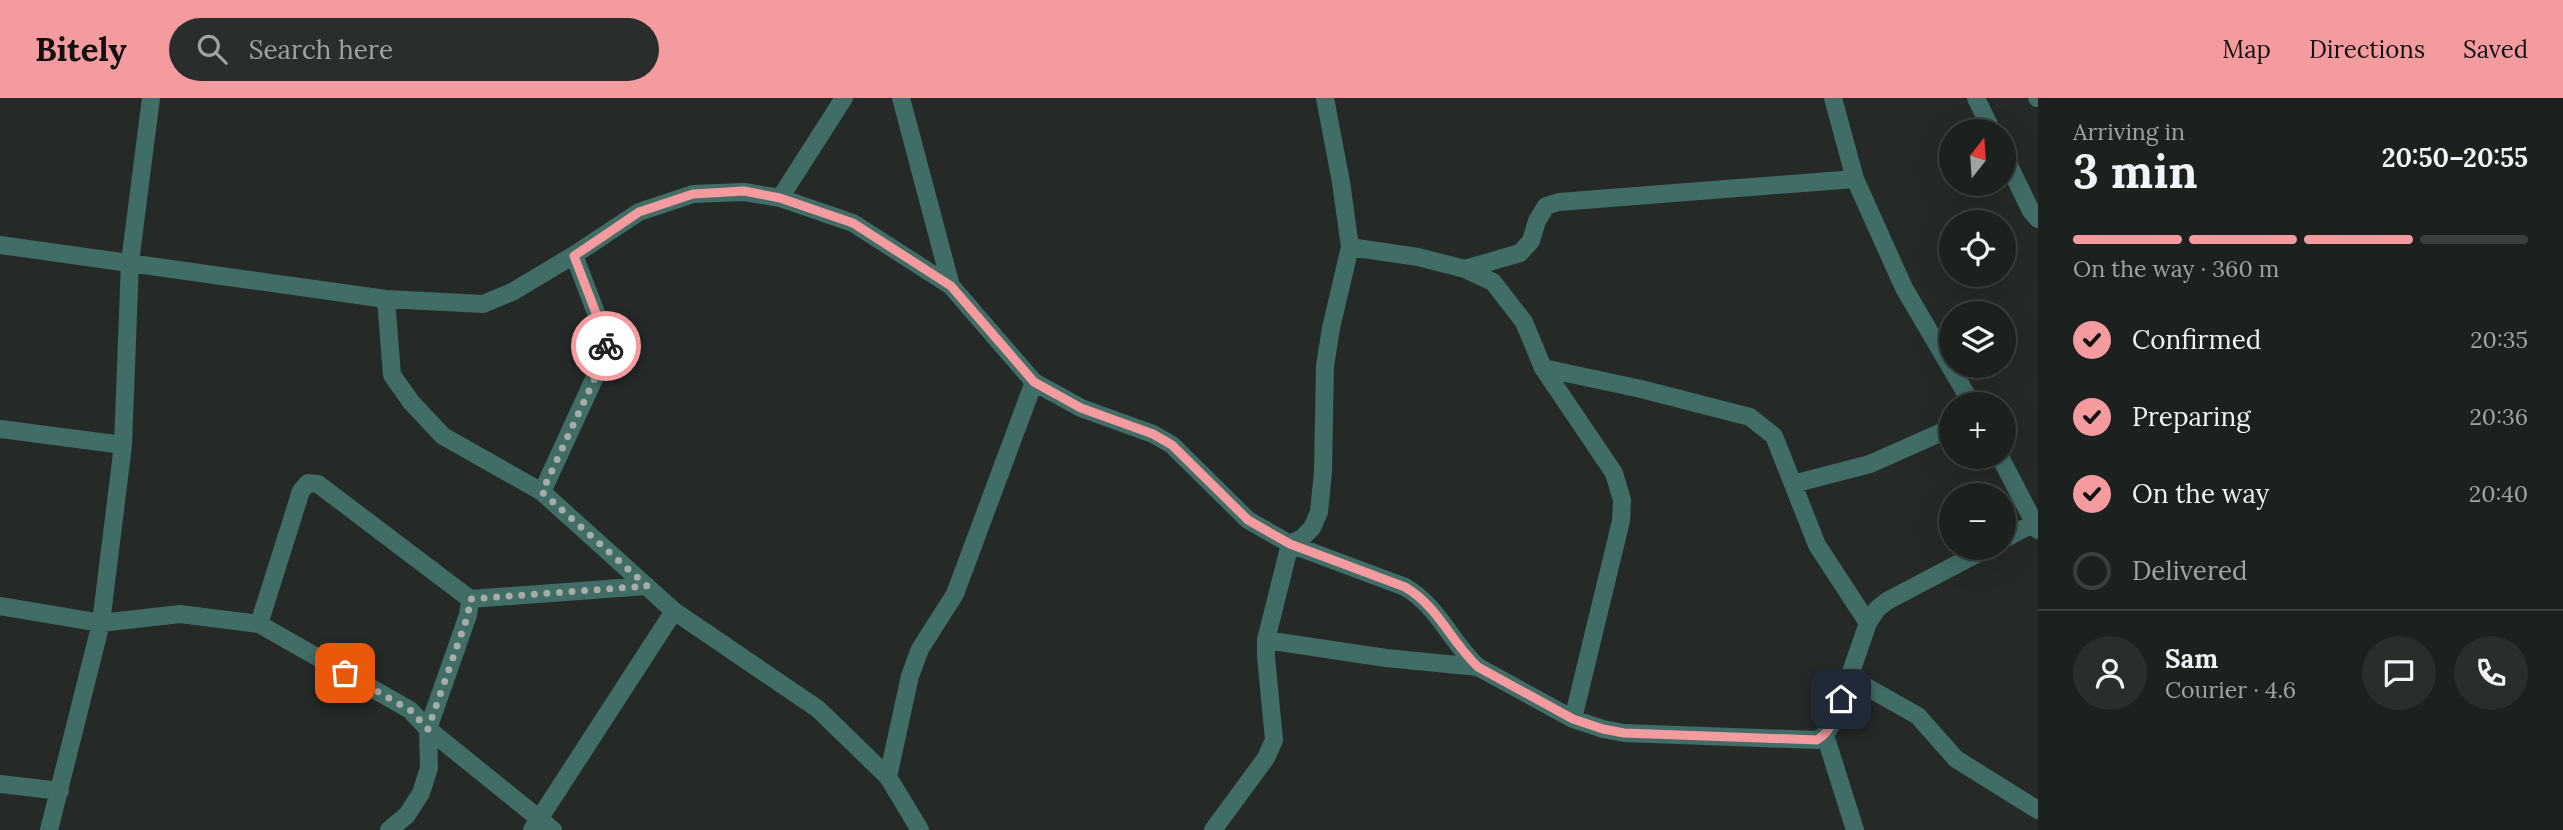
<!DOCTYPE html>
<html lang="en">
<head>
<meta charset="utf-8">
<style>
  :root { --surface:#1c201f; --page:#292d2c; --text:#f1f3f6; --muted:#a0a3a4; --line:#3a3e3d; --accent:#f49b9f }
  body { margin:0; font-family:Lora,serif; background:var(--page); color:var(--text); height:100vh; display:flex; flex-direction:column; font-size:26px; white-space:nowrap }
  * { box-sizing:border-box; margin:0 }
  p { font-size:23px; color:var(--muted) }
  .icon { flex:none; width:38px; height:38px; fill:none; stroke:currentColor; stroke-width:2; stroke-linecap:round; stroke-linejoin:round }
  .map { position:relative; flex:1; overflow:hidden }
  .drawer { display:flex; flex-direction:column; background:var(--surface); width:525px }
  .drawer>* { flex:none }
  .needle { width:46px; rotate:17deg }
  .controls { position:absolute; left:1939px; top:21px; display:grid; gap:14px }
  .controls a { display:grid; place-items:center; width:77px; height:77px; border-radius:50%; background:var(--surface); box-shadow:0 7px 28px #0002,0 0 0 2px var(--line); font-size:35px }
  .pin { position:absolute; display:grid; place-items:center; width:60px; height:60px; color:#fff; margin:-30px; border-radius:14px; box-shadow:0 4px 10px #0006 }
  .courier { position:absolute; display:grid; place-items:center; width:70px; height:70px; margin:-35px; border:5px solid #f49b9f; border-radius:50%; background:#fff; color:#222; box-shadow:0 2px 9px #0007 }
  .head em { font-style:normal; font-weight:700 }
  .head div { display:flex; flex-direction:column-reverse }
  .head { display:flex; align-items:center; justify-content:space-between; height:119px; padding:0 35px }
  h1 { font-size:46px; font-weight:700; line-height:52px }
  .bar { display:grid; grid-template-columns:repeat(4,1fr); gap:10px 7px; align-content:center; height:84px; padding:0 35px }
  .bar i { height:9px; border-radius:5px; background:var(--line) }
  .bar .selected { background:var(--accent) }
  .bar p { grid-column:span 4 }
  .line { display:flex; align-items:center; gap:18px; padding:0 35px; border-top:2px solid var(--line) }
  .line div { flex:1 }
  .round { display:grid; place-items:center; flex:none; width:74px; height:74px; border-radius:37px; background:var(--page) }
  ol { padding:0 35px; list-style:none }
  li { display:flex; align-items:center; gap:21px; height:77px }
  li p { margin-inline-start:auto }
  li .icon { padding:7px; border-radius:50%; background:var(--accent); color:#111; stroke-width:4 }
  li:last-child { color:var(--muted) }
  li i { width:38px; height:38px; border:4px solid var(--line); border-radius:50% }
  header { display:flex; align-items:center; gap:42px; box-sizing:border-box; height:98px; padding:0 35px; background:var(--accent); color:#111 }
  header strong { font-size:33px }
  nav { display:flex; gap:38px; margin-inline-start:auto; font-size:24px }
  .search { width:490px; height:63px; background:var(--page); display:flex; align-items:center; gap:18px; box-sizing:border-box; padding:0 24px; border-radius:38px; color:var(--muted); font-size:26px }
  main { display:flex; flex:1; min-height:0 }
  .map>svg:first-child { display:block }
</style>
</head>
<body>
<header>
<strong>Bitely</strong>
<div class="search"><svg class="icon" aria-label="search" viewBox="0 0 24 24"><circle cx="10" cy="10" r="6"/><path d="M15 15l6 6"/></svg>Search here</div>
<nav><a>Map</a><a>Directions</a><a>Saved</a></nav>
</header>
<main>
<div class="map">
<svg width="2038" height="732" viewBox="0 0 2038 732">
  <rect width="100%" height="100%" fill="#252a29"/>
  <g fill="none" stroke-linecap="round" stroke-linejoin="round">
    <path stroke="#406d66" stroke-width="18" d="M901,0l50,188
      M1833,0l22,81 49,109 68,116
      M1976,0l16,33
      M2037,0h1
      M2004,57l27,56 7,8
      M780,100l64,-100
      M0,147l386,54 97,5 29,-12 62,-37 65,-43 54,-18 51,-2 36,6 73,25 98,63 83,96 47,26 72,26 19,11 76,75 42,24 115,43c34,20 45,54 73,80l95,52 30,10 21,4 193,7 8,-5 9,-14 34,-98 9,-14 10,-8 101,-53
      M1350,149l68,10 47,12 28,13 31,40 19,46 71,105 8,27 -1,21 -48,198
      M1465,171l55,-16 11,-12 6,-20 9,-15 13,-4 296,-23
      M386,201l6,76 19,27 32,34 99,56 132,119 144,98 70,68 32,53
      M1543,270l98,21 109,28 24,19 43,109 51,78
      M0,331l123,16
      M2000,359l38,73
      M1793,386l77,-20 81,-36
      M542,394l64,-139v-14l-32,-84
      M2004,441l34,-18
      M0,508l101,17 79,-9 79,10 151,86 18,19 125,101
      M259,526l42,-133 7,-8 10,1 152,115 177,-13
      M1266,542l120,18 92,9
      M1849,579l69,39 38,43 82,51
      M1825,637l30,95
      M888,679l22,-101 10,-27 35,-55 79,-212
      M0,686l60,7
      M49,732l52,-207 22,-178 7,-183 21,-164
      M389,732l18,-15 14,-22 8,-25 -1,-39 40,-114 2,-16
      M532,732l142,-219
      M1213,732l53,-72 8,-18 -8,-83v-17l24,-96 12,-6 10,-10 7,-16 4,-40 2,-106 6,-38 19,-81 -9,-65 -16,-84"/>
  </g>
  <g fill="none" stroke-linecap="round" stroke-linejoin="round">
    <path stroke="#a7abaa" stroke-width="7" stroke-dasharray="0 12.6" d="M345,575l65,37 18,19 40,-114 2,-16 177,-13 -105,-94 59,-127 5,-12v-7"/>
    <path stroke="#f49b9f" stroke-width="9" d="M606,248v-7l-32,-83 65,-44 54,-18 51,-3 36,7 73,25 98,63 83,96 47,26 72,26 19,11 76,75 42,24 115,43c34,20 45,54 73,80l95,52 30,10 21,4 193,7c15,-9 19,-25 24,-41"/>
  </g>
</svg>
<div class="controls">
<a><svg class="needle" viewBox="-14 -14 28 28"><path d="M0-13l5 13h-10z" fill="#e53935"/><path d="M0 13l5-13h-10z" fill="#a0a3a4"/></svg></a>
<a><svg class="icon" aria-label="locate" viewBox="0 0 24 24"><circle cx="12" cy="12" r="6"/><path d="M12 2v4M12 18v4M2 12h4M18 12h4"/></svg></a>
<a><svg class="icon" aria-label="layers" viewBox="0 0 24 24"><path d="M12 4l9 5-9 5-9-5zM3 14l9 5 9-5"/></svg></a>
<a>+</a>
<a>−</a>
</div>
<div class="pin" style="left:345px;top:575px;background:#ea580c"><svg class="icon" aria-label="bag" viewBox="0 0 24 24"><path d="M5 8h14l-1 12H6zM9 8a3 3 0 0 1 6 0"/></svg></div>
<div class="pin" style="left:1841px;top:601px;background:#1f2937"><svg class="icon" aria-label="home" viewBox="0 0 24 24"><path d="M3 11l9-7 9 7M6 9v11h12V9"/></svg></div>
<div class="courier" style="left:606px;top:248px"><svg class="icon" aria-label="bike" viewBox="0 0 24 24"><circle cx="6" cy="16" r="4"/><circle cx="18" cy="16" r="4"/><path d="M6 16l4-8h5l3 8M10 8l3 8H6M13 5h3"/></svg></div>
</div>
<section class="drawer">
<div class="head"><div><h1>3 min</h1><p>Arriving in</p></div><em>20:50–20:55</em></div>
<div class="bar"><i class="selected"></i><i class="selected"></i><i class="selected"></i><i></i><p>On the way · 360 m</p></div>
<ol>
<li><svg class="icon" aria-label="check" viewBox="0 0 24 24"><path d="M5 12l5 5 9-10"/></svg>Confirmed<p>20:35</p></li>
<li><svg class="icon" aria-label="check" viewBox="0 0 24 24"><path d="M5 12l5 5 9-10"/></svg>Preparing<p>20:36</p></li>
<li><svg class="icon" aria-label="check" viewBox="0 0 24 24"><path d="M5 12l5 5 9-10"/></svg>On the way<p>20:40</p></li>
<li><i></i>Delivered</li>
</ol>
<div class="line" style="height:126px"><a class="round"><svg class="icon" aria-label="person" viewBox="0 0 24 24"><circle cx="12" cy="8" r="4"/><path d="M4 21q1-7 8-7t8 7"/></svg></a><div><b>Sam</b><p>Courier · 4.6</p></div><a class="round"><svg class="icon" aria-label="chat" viewBox="0 0 24 24"><path d="M4 5h16v11H9l-5 4z"/></svg></a><a class="round"><svg class="icon" aria-label="phone" viewBox="0 0 24 24"><path d="M5 4h4l2 5-3 2q2 4 5 5l2-3 5 2v4C11 20 4 13 5 4z"/></svg></a></div>
</section>
</main>
</body>
</html>
